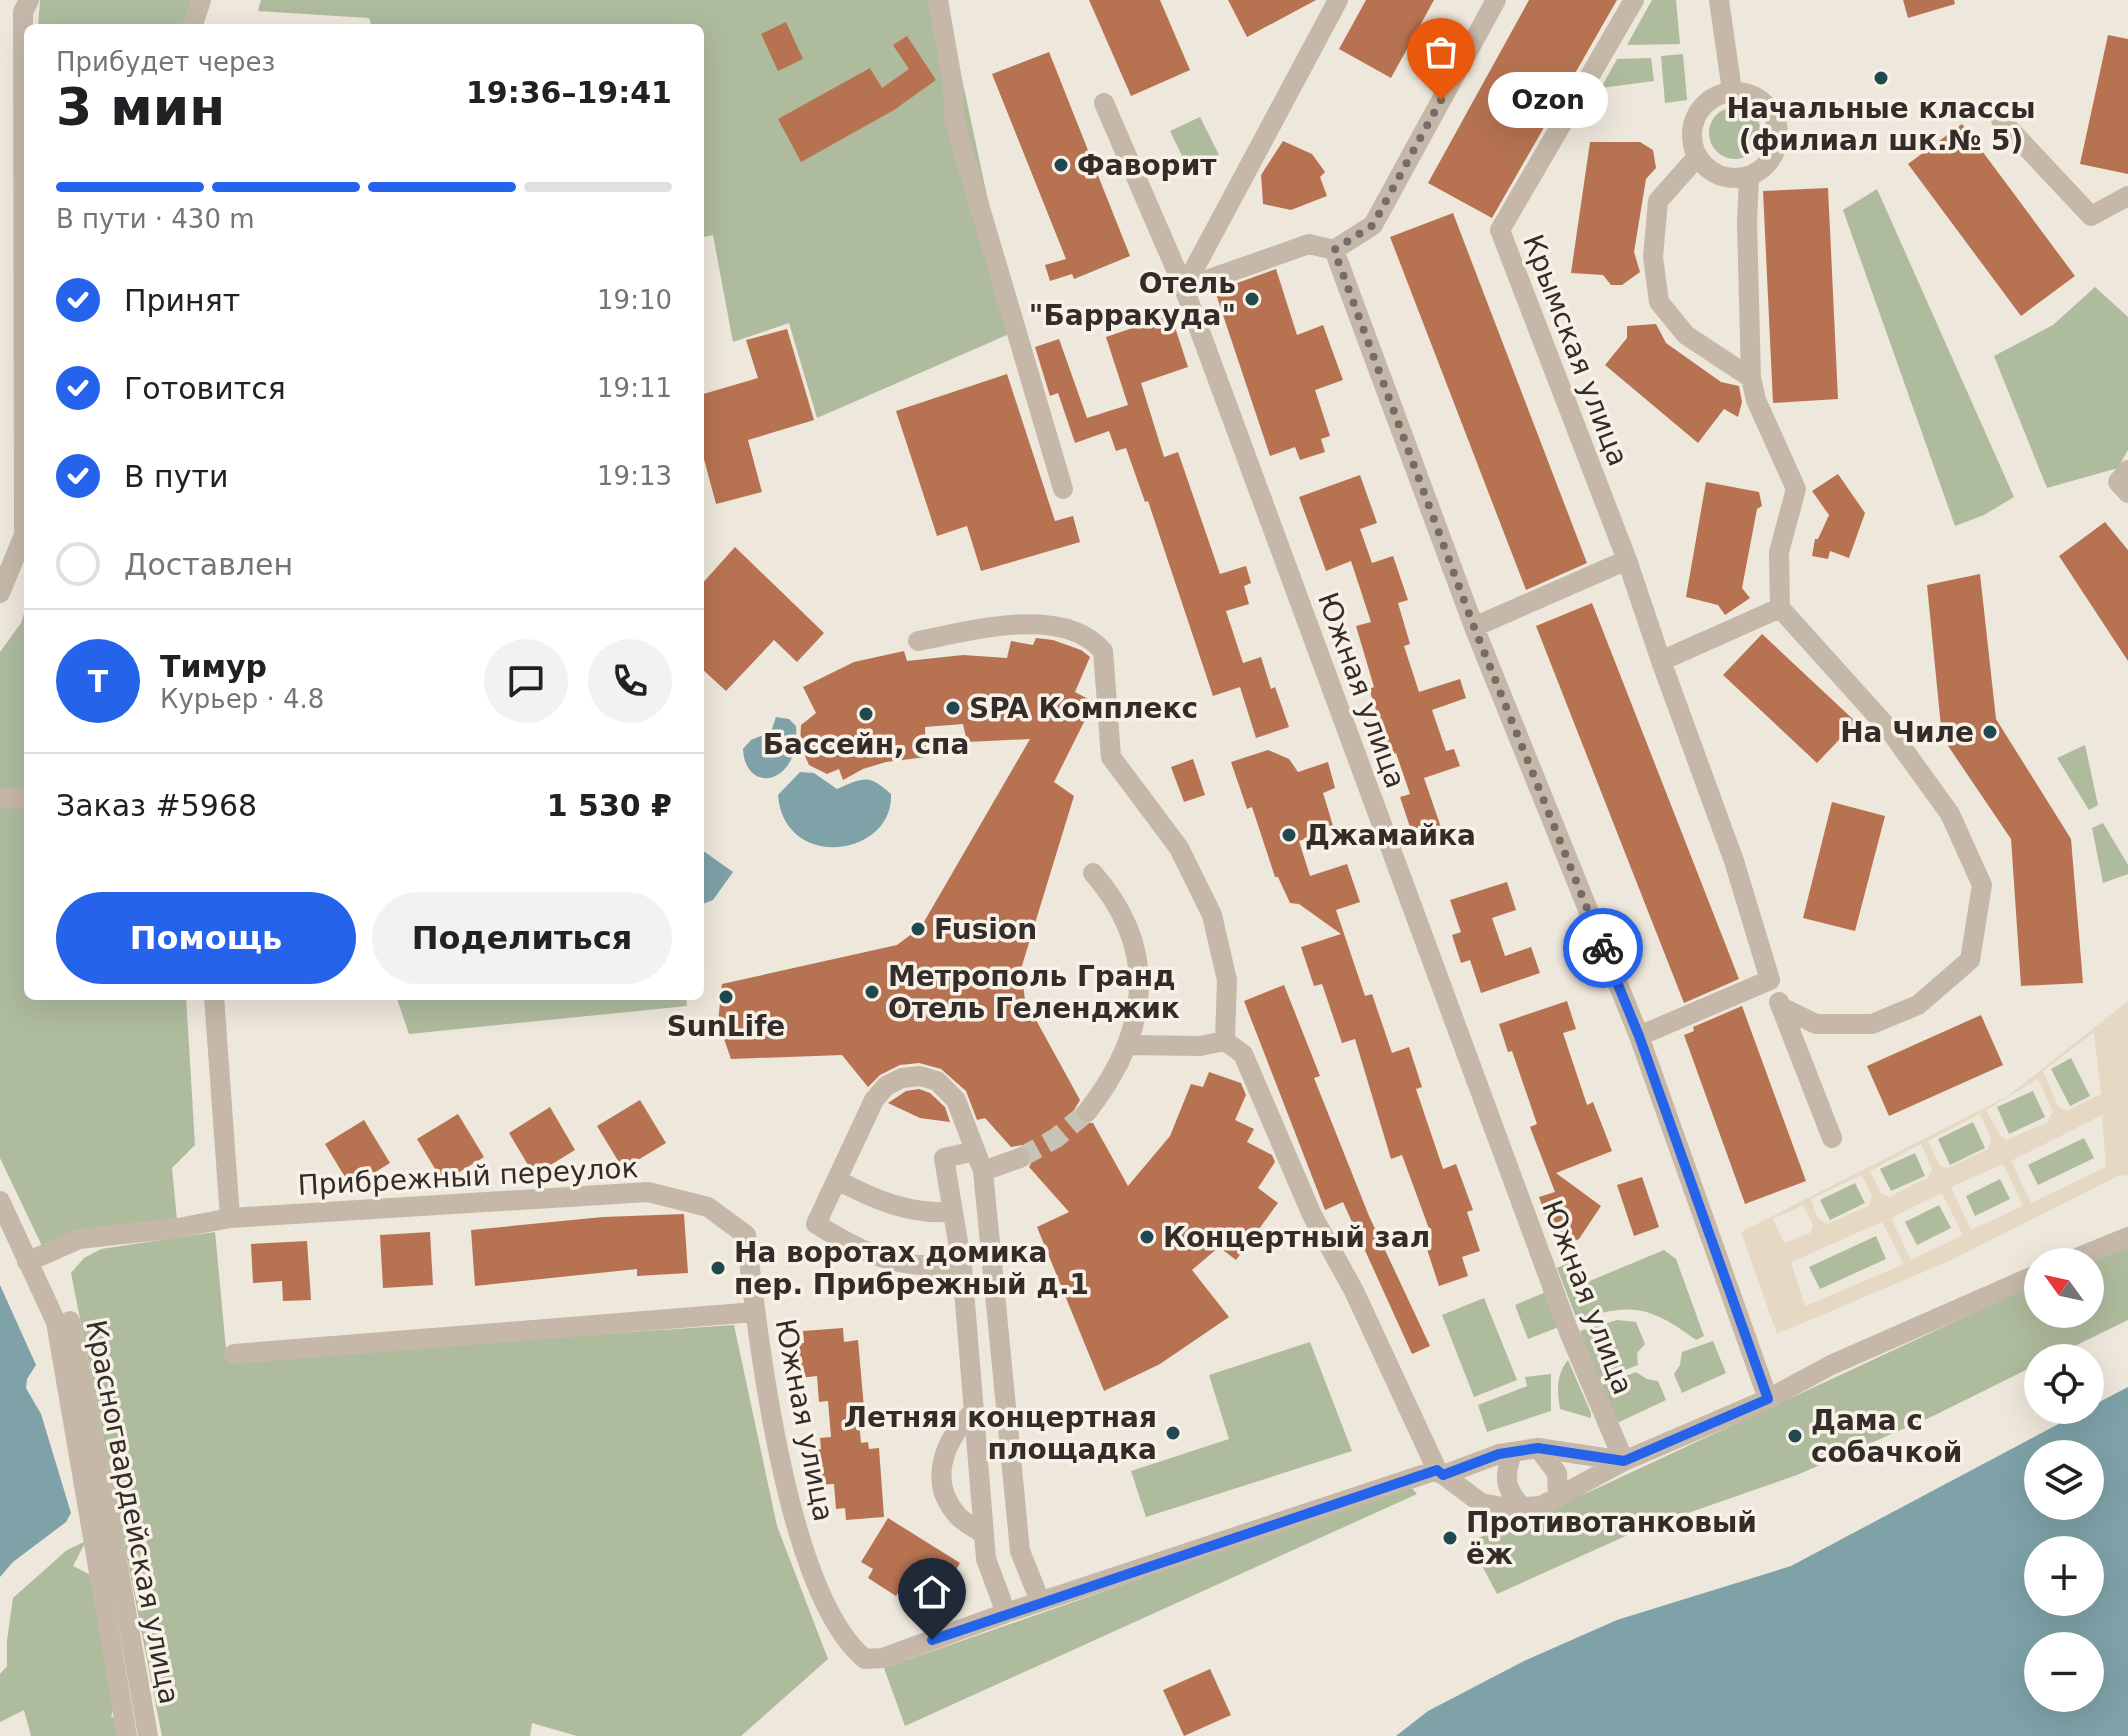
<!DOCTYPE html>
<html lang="ru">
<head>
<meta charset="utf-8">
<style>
  :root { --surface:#fff; --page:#f2f2f2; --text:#202124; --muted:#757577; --line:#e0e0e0; --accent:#2563eb }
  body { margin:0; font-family:"DejaVu Sans",sans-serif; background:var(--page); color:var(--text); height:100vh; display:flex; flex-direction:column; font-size:30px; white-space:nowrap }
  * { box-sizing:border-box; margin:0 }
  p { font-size:26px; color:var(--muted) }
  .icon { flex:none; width:44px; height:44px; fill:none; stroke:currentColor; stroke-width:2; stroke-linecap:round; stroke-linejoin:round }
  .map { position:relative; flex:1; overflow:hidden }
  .drawer { position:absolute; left:24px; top:24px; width:680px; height:976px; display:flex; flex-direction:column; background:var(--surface); border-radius:12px; box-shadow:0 8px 32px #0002 }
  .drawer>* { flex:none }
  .needle { width:52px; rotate:303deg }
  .buttons { position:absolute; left:2024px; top:1248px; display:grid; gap:16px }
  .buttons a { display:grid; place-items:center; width:80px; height:80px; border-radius:50%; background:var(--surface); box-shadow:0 8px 32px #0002; font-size:40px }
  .pin { position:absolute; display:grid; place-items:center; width:68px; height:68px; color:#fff; margin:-82px -34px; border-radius:50% 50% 50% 0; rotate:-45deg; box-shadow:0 0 8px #0007 }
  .pin .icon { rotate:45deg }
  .courier { position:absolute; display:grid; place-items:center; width:80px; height:80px; margin:-40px; border:6px solid #2563eb; border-radius:50%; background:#fff; color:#222; box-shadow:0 2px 10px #0007 }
  .bubble { position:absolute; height:56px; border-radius:28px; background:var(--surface); box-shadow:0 8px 32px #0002; font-size:26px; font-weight:700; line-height:56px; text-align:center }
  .summary em { font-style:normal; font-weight:700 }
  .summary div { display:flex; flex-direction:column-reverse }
  .summary { display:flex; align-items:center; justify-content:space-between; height:136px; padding:0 32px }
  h1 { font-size:52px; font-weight:700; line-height:60px }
  .bar { display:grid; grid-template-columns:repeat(4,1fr); gap:12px 8px; align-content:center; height:96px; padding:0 32px }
  .bar i { height:10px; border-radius:6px; background:var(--line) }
  .bar .active { background:var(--accent) }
  .bar p { grid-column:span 4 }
  .line { display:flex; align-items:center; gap:20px; padding:0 32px; border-top:2px solid var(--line) }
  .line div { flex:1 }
  .round { display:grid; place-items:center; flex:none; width:84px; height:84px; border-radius:42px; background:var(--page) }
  ol { padding:0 32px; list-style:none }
  li { display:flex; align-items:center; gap:24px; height:88px }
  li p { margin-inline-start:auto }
  li .icon { padding:8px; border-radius:50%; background:var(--accent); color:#fff; stroke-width:4 }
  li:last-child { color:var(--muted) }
  li i { width:44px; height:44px; border:4px solid var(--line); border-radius:50% }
  .action { display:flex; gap:16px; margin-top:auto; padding:16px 32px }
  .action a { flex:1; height:92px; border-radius:48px; background:var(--accent); color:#fff; font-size:32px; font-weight:700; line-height:92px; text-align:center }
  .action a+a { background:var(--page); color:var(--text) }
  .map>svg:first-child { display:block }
</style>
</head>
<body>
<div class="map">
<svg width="2128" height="1736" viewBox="0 0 2128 1736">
  <rect width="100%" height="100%" fill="#eee7db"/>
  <path fill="#afbb9d" d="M40,0h152l-9,28h-145z
    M261,0h674l15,23 66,308 -199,87 -28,-95 -56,19 -20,-107 -13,3v-210h-328l-3,-10 -111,-7z
    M1652,0h24l4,44 -53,1z
    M1683,54l4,46 -22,3 -4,-47z
    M1651,58l3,23 -53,7 16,-29z
    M1709 133a26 26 0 1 1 52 0a26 26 0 1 1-52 0Z
    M1200,117l19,38 -30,15 -19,-39z
    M1877,189l137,308 -30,18 -29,11 -112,-316z
    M2095,287l33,30v133l-10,18 -71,20 -53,-132 59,-31z
    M28,601v395h158l9,149 -23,23 5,52 -134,28 -43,-90v-506l21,-29z
    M2085,745l13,60 -9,5 -32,-52z
    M2103,823l25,42v9l-25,9 -11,-55z
    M396,996h290l1,10 -278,28z
    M2071,1058l19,38 -20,10 -19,-37z
    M2033,1091l12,26 -36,17 -12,-27z
    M1973,1122l12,26 -35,17 -12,-26z
    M2084,1138l10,20 -56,27 -10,-20z
    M1915,1153l10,23 -34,15 -11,-22z
    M2000,1179l10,20 -35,17 -9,-20z
    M1855,1183l10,20 -35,17 -10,-20z
    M1939,1205l12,23 -34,17 -12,-23z
    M215,1232l12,128 507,-35 43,201 51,133 -87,77h-164l-45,-13 -2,13h-368l-91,-463 13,-15 17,-9z
    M1876,1236l10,23 -66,30 -11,-22z
    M2128,1243v77l-78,38h-12v6l-105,52 -136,59 -158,55 -142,64 -18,-34 -1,-22 111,-46 449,-209v31h52v-52z
    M1664,1250l12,9 28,77 -8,4c-45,-34 -66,-38 -119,-20l-20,-52 17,-8 11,23z
    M1546,1292l13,35 -31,12 -13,-34z
    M1484,1298l33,82 -43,17 -32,-82z
    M1617,1320l19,2 9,22 -8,9 1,12 -42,16 -16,-50z
    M1713,1341l13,32 -44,20 -8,-19 6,-9 2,-13z
    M1310,1342l42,109 -206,66 -15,-46 98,-32 -20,-64z
    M1568,1360l23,53v5l-31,-9c-3,-19 -4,-34 8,-49z
    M1636,1372l11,7 11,2 8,19 -51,24 -18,-37z
    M1551,1374v37l-64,21 -9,-27 49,-19 -2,-9z
    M1409,1485l8,9 -512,232 -21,-58z
    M86,1541l-13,25 20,10 26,117 -8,23 26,20h-106l-7,-26 -24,12v-48l7,-8v-26l6,-42 54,-48z"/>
  <path fill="#e5d9c4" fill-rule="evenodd" d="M2128,1001v175l-8,-1 -173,87 -170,72 -36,-102 267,-136zM2094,1032l7,62 -34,17 -9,-5 -15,-35zM2038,1079l15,33 -7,11 -40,17 -6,-5 -14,-25zM1980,1114l11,26 -3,9 -42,20 -7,-4 -11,-24zM2102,1115l4,52 -75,36 -20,-42zM1921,1144l11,25 -3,8 -40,20 -8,-4 -11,-22zM2003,1164l20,42 -52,24 -20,-43zM1862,1175l10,22 -4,9 -41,18 -10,-7 -6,-18zM1942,1193l21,42 -52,25 -20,-42zM1803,1205l10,20 -3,8 -26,10 -11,-24zM1882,1222l22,42 -99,42 -14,-44z"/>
  <path fill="#7ea2a8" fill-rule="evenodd" d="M776,717l13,2 7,7c5,60 -51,69 -53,23l8,-9 20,-8z
    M800,772l14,1 23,16c27,-12 32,-15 54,5 3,63 -107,78 -113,1z
    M702,850l31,22 -20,28 -13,5z
    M0,1285l36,80 -9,14 -1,9 15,26 30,99 -5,9 -53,40 -13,15z
    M2128,1387v349h-732l32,-25 96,-50 93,-41 174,-54 294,-156h5v-3zM2038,1454h52v52h-52zM2038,1550h52v52h-52zM2038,1646h52v52h-52z"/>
  <path fill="#b77351" d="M1089,0h71l30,70 -59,26z
    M1228,0h88l-69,37z
    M1366,0h68l-43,78 -52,-29z
    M1529,0h88l-125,218 -64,-35z
    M1903,0h51l1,4 -47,14z
    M786,22l17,37 -25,12 -17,-37z
    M2108,35l20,4v135l-48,-10z
    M907,36l29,44 -42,30 -93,52 -23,-43 92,-51 12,20 27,-19 -16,-24z
    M1049,52l81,204 -56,23 -2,-5 -22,7 -5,-16 21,-6 -74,-185z
    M1962,124l113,152 -54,40 -113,-152z
    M1283,141l29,13 13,18 -5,5 7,19 -36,14 -28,-6 -2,-29z
    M1590,142h50l13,8 3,18 -10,11 -12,73 6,20 -18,13h-11l-8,-10 -32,-2z
    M1828,188l10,211 -65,4 -10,-212z
    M1453,213l134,350 -61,27 -136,-353z
    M1276,269l21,66 26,-10 20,55 -28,10 15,46 -9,3 4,13 -25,8 -5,-13 -25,9 -55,-165z
    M1171,315l17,52 -47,16 23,74 14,-5 42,122 26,-8 5,17 -7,3 5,18 -23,7 17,52 18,-6 10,32 4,-2 14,40 -33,11 -16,-51 -27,9 -65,-195 -3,1 -19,-54 -10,3 -7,-20 -34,12 -17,-50 -8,3 -15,-49 24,-8 28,79 41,-13 -22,-68z
    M1656,324l10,19 55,39 18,4 3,16 -4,15 -14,-8 -26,34 -93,-78 22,-27v-12z
    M787,329l27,91 -66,20 14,52 -46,12 -16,-60v-49l58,-17 -12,-38z
    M1007,374l48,147 18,-5 7,26 -99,29 -14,-45 -30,10 -41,-125z
    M1838,474l27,39 -16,45 -19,-7 -2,8 -16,-3 3,-17h3l11,-24 -17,-24z
    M1360,475l17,48 -17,6 12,34 21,-7 15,44 -10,3 12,41 -6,2 15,46 41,-13 6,19 -34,12 14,41 8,-2 6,17 -36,12 21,61 -28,9 -17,-51 10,-3 -14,-41 -5,2 -22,-66 5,-2 -18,-61 15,-4 -20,-61 -25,10 -27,-74z
    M1706,482l53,10 3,14 -5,3 -15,79 8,10 -25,17 -7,-10 -32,-8z
    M2105,522l23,28v111l-69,-105z
    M735,547l89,86 -27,29 -23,-22 -48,51 -26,-24v-81z
    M1980,574l16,145 75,120 12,144 -62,3 -10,-147 -69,-102 -15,-152z
    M1592,603l147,376 -55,24 -148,-377z
    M1762,634l94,88 -39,41 -94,-88z
    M1036,638l17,2 28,10 9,7 -15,35 19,10 -40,80 20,14 -53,173 4,31 55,100 -6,10 1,7 5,6h13l35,63 42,-50 21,-52 12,3 6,-15 32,11 5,12 -11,25 19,9 -7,13 25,13 3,7 -17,26 20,15 -42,57 -17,-13 -27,23 37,47 -69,47 -56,27 -67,-164 32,-15 -40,-45 4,-7 -4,-11 -7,-4 -11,2 -26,-29 -8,2 -11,-29 -25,-22 -22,-6 -19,2 -20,10 -12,12 -26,-32 -111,4 -13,-37 4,-38 175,-39 24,-18 109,-188 -63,3 -4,-18 -38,3 1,30 -40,5 -23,7 -20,11 -4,-11 -12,5 -18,-9 -9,-20 1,-20 15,-12 -13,-26 51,-25 50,-11 3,10 56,-6 44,3 4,-17 22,4z
    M1268,750l21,9 9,13 30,-10 7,26 -12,5 11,36 -35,12 11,35 37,-12 13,38 -24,8 29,86 7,-2 20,59 17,-6 13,40 -6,2 27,80 13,-5 17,46 -6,2 13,39 -18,6 6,19 -29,10 -15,-46 8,-3 -30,-82 -11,4 -36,-120 -13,4 -20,-59 -8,2 -13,-39 40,-13 -42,-30 -9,-1 -12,-26h-3l-23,-70 -5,2 -16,-47z
    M1193,759l12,36 -21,7 -13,-35z
    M1832,802l53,14 -30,115 -52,-13z
    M1507,882l9,28 -24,8 13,38 26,-9 9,26 -59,20 -11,-33 -9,3 -9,-28 9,-3 -11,-32z
    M1284,985l36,91 -6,2 55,138 61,130 -18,8 -69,-152 -18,8 -81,-209z
    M1567,1001l9,28 -13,4 24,72 6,-3 19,49 -56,22 45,33 -22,33 -10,4 -7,-5h-9l-14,-41 16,-5 -25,-65 7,-3 -25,-73 -4,1 -9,-28z
    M1742,1006l64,175 -61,23 -61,-169 10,-4 -1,-4z
    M1981,1015l22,50 -114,51 -22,-50z
    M919,1089l11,4 15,14 5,15 -30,-4 -32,-15 18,-12z
    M640,1100l26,43 -43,26 -26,-43z
    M550,1107l25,43 -41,25 -25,-42z
    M458,1114l26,43 -41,25 -26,-43z
    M364,1120l26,43 -39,24 -26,-43z
    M1642,1177l17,50 -25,9 -17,-51z
    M684,1214l4,59 -51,3v-7l-162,17 -4,-56 132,-13z
    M430,1232l3,53 -50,3 -3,-53z
    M307,1241l4,59 -28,1 -1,-20 -29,2 -2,-39z
    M843,1328l1,14 14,-2 6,68 -6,1 3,34 7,-1 1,7 10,-1 5,69 -38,3 -1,-12 -9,1 -2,-25 -19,1 -2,-35 8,-1 -1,-11 11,-1 -3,-36 -9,1 -2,-26 -17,2 -3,-35h7l-1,-12z
    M888,1518l72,45 -20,33 -13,-7 -4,6 -19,-12 -8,13 -28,-18 5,-9 -12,-7z
    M1210,1669l21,46 -47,21 -21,-46z"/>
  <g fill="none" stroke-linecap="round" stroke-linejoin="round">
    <path stroke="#c9c2b7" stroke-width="20" stroke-dasharray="20 10" stroke-linecap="butt" d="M1020,1158l36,-20 31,-26"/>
    <path stroke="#c5b8a9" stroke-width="20" d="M938,0l15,86 1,34 109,369
      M1338,0l-154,288 385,1044 55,129
      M1719,0l13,91
      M192,28l9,-28
      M1692 135a43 43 0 1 1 86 0a43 43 0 1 1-86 0Z
      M1104,103l80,185 125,-44 25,6 140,377 165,409 129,363
      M2001,120l90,96 37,-20
      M1697,157l-39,44 -5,56 6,45 27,33 65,43
      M1334,250l39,-25 123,-225
      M2128,470l-10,12 10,11
      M1627,560l34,101 119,-53 -1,-56 17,-63 -40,-89 -5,-22 -4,-155 2,-46
      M0,593l24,-58 -1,-523 6,-12
      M1780,608l108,120 62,86 32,71 -12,75 -52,45 -46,19h-56l-35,-17
      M1474,627l153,-67 -127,-330 134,-230
      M918,641c53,-10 145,-37 185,10l8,106 68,91 33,67 15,65 -2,61 -25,5 -72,-1
      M0,798l28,1
      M214,996l16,222
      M1779,1002l53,136
      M1639,1036l131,-56 -36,-119 -73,-200
      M1225,1041l18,13 69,161 42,76 83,179
      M1087,1112c61,-78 75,-160 6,-239
      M983,1171l37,-13
      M837,1180c38,20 73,35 116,32l9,54 24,293 20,54
      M0,1201l56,121 71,414
      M953,1212l-9,-54 31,-7
      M27,1262l52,-23 99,-11 52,-10 418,-26 60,15 38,28c12,102 40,359 119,424l18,-1 123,-45 431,-143 44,33 27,5 33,-2 83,-45 144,-62 63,-34 207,-91
      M2067,1262l61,-25
      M962,1266c-66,2 -90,-8 -146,-42l58,-124 12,-14 16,-8 18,-2 17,5 19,19 27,71 37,380 20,50
      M70,1321l42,211 36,204
      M234,1354l521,-42
      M974,1411c-29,28 -48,70 -16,105 7,7 18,13 26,18
      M1538,1448l19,25 1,25
      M1512,1453c-8,24 -8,36 11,55
      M1443,1475l56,-21 39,-6 86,13"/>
  </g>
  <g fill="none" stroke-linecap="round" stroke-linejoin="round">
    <path stroke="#746d67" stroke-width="8" stroke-dasharray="0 14.4" d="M1441,100l-68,125 -39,25 140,377 129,321"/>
    <path stroke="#2563eb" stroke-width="10" d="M932,1640l505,-170 6,5 56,-21 39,-6 86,13 144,-62 -129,-363 -36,-88"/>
  </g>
  <g fill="#22484f" stroke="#f7f1e7" stroke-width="3">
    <circle cx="1881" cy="78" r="8"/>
    <circle cx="1061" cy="165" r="8"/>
    <circle cx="1252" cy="299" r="8"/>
    <circle cx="953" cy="708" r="8"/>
    <circle cx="866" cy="714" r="8"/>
    <circle cx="1990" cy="732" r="8"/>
    <circle cx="1289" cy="835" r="8"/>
    <circle cx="918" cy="929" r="8"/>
    <circle cx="872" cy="992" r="8"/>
    <circle cx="726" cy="997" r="8"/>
    <circle cx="1147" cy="1237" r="8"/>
    <circle cx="718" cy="1268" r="8"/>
    <circle cx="1173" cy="1433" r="8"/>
    <circle cx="1795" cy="1436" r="8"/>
    <circle cx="1450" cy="1538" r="8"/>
  </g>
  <g text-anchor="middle" stroke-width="7" stroke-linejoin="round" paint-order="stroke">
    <g font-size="28" font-weight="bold" fill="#332c28" stroke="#f7f1e7" text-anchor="start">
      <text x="1881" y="118" text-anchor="middle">Начальные классы<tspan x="1881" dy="32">(филиал шк.№ 5)</tspan></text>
      <text x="1077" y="175">Фаворит</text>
      <text x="1236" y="293" text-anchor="end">Отель<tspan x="1236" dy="32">"Барракуда"</tspan></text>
      <text x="969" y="718">SPA Комплекс</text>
      <text x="1974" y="742" text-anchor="end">На Чиле</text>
      <text x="866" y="754" text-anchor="middle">Бассейн, спа</text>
      <text x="1305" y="845">Джамайка</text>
      <text x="934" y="939">Fusion</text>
      <text x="888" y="986">Метрополь Гранд<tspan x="888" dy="32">Отель Геленджик</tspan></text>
      <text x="726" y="1036" text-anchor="middle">SunLife</text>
      <text x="1163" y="1247">Концертный зал</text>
      <text x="734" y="1262">На воротах домика<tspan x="734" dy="32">пер. Прибрежный д.1</tspan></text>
      <text x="1157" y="1427" text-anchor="end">Летняя концертная<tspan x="1157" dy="32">площадка</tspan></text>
      <text x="1811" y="1430">Дама с<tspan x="1811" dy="32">собачкой</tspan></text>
      <text x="1466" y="1532">Противотанковый<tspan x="1466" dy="32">ёж</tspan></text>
    </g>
    <g font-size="28" fill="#332c28" stroke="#f7f1e7">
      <text transform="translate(1576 350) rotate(69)" y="10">Крымская улица</text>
      <text transform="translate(1362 690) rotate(70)" y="10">Южная улица</text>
      <text transform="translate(468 1176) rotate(-3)" y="10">Прибрежный переулок</text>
      <text transform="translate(1588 1297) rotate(69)" y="10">Южная улица</text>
      <text transform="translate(805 1420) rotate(79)" y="10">Южная улица</text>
      <text transform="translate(133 1512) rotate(79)" y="10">Красногвардейская улица</text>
    </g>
  </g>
</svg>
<div class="buttons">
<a><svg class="needle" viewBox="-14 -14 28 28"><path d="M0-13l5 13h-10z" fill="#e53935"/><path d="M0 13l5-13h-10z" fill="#757577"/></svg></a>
<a><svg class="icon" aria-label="locate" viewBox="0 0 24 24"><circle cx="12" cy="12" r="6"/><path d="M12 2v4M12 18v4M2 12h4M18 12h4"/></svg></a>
<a><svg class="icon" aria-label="layers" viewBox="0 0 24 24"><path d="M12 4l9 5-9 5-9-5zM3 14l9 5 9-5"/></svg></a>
<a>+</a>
<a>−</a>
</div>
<div class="pin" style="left:1441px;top:100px;background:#ea580c"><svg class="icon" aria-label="bag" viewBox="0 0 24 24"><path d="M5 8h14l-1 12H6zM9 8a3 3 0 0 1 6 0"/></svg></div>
<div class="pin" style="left:932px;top:1640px;background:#1f2937"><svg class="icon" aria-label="home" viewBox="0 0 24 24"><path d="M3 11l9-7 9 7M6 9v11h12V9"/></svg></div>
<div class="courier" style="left:1603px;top:948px"><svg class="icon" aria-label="bike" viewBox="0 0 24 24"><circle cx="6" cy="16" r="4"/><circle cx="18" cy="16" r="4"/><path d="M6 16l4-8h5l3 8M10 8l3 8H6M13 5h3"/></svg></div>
<div class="bubble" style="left:1488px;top:72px;width:120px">Ozon</div>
<section class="drawer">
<div class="summary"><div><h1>3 мин</h1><p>Прибудет через</p></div><em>19:36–19:41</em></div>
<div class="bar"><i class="active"></i><i class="active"></i><i class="active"></i><i></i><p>В пути · 430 m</p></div>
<ol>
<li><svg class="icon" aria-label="check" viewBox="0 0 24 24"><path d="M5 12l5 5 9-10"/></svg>Принят<p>19:10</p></li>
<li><svg class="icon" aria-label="check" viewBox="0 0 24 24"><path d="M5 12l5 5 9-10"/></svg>Готовится<p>19:11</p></li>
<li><svg class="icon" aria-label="check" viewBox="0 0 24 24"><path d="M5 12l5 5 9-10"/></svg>В пути<p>19:13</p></li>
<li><i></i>Доставлен</li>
</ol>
<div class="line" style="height:144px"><b class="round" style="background:var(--accent);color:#fff">Т</b><div><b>Тимур</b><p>Курьер · 4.8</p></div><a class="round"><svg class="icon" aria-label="chat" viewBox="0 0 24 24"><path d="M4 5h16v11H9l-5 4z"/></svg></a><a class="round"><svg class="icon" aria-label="phone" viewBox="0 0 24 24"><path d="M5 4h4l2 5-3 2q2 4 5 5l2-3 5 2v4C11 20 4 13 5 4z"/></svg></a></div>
<div class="line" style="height:104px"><div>Заказ #5968</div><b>1 530 ₽</b></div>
<div class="action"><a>Помощь</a><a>Поделиться</a></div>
</section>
</div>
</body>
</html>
